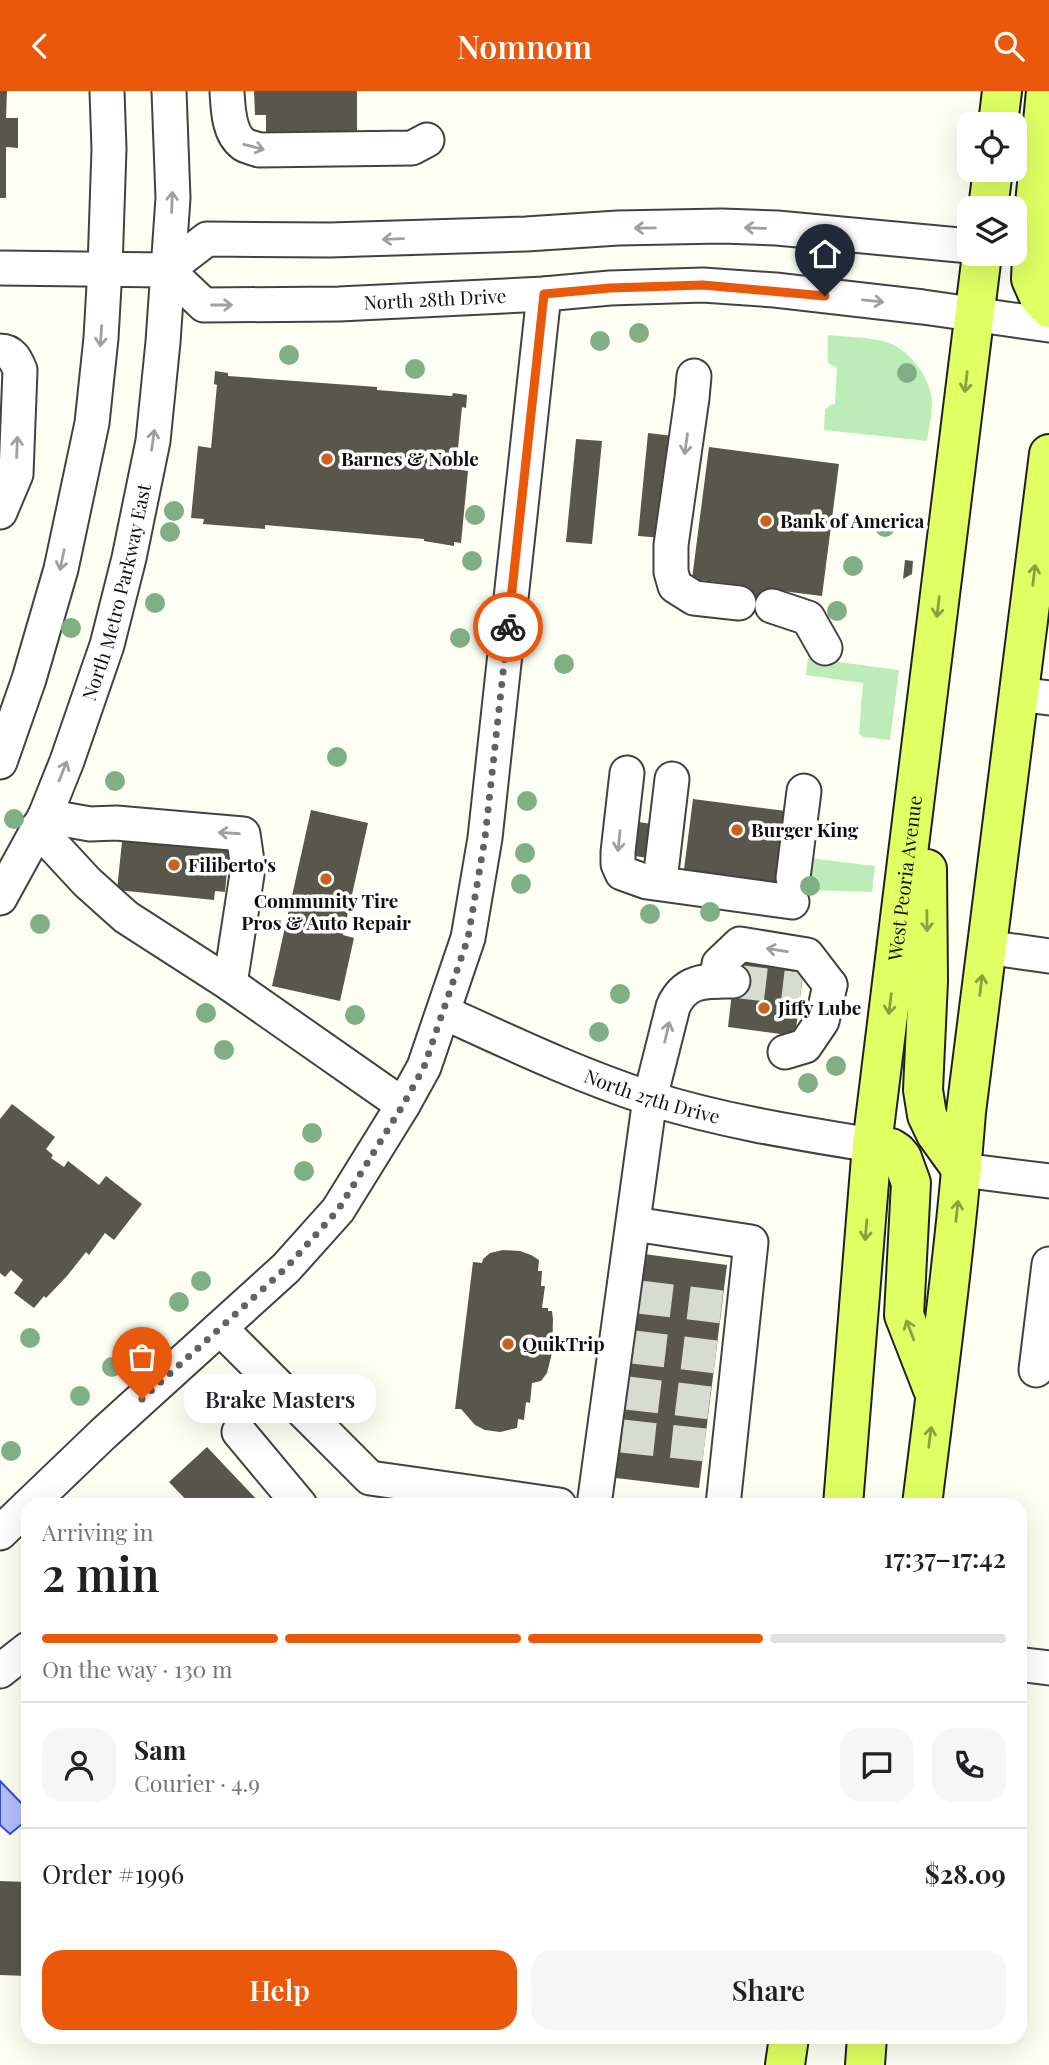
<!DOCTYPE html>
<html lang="en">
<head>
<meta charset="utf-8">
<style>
  :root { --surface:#fff; --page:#f6f6f6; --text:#202124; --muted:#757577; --line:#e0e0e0; --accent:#ea580c }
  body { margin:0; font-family:"Playfair Display",serif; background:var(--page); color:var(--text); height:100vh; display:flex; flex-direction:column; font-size:26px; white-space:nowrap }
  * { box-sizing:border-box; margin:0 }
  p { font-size:23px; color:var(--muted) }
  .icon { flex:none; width:38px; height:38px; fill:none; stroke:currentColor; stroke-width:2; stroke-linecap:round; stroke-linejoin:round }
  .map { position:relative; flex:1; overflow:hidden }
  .drawer { position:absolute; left:21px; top:1407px; width:1006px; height:546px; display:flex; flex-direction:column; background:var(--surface); border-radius:21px; box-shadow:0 7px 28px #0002 }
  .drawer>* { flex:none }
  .buttons { position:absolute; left:957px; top:21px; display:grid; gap:14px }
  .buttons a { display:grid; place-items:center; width:70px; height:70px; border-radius:14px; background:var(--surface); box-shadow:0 7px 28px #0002; font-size:35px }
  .pin { position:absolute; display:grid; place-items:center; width:60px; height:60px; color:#fff; margin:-72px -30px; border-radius:50% 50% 50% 0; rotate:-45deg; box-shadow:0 0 7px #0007 }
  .pin .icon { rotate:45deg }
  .courier { position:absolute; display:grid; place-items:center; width:70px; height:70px; margin:-35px; border:5px solid #ea580c; border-radius:50%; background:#fff; color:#222; box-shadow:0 2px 9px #0007 }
  .bubble { position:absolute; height:49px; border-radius:21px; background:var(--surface); box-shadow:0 7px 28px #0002; font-size:23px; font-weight:600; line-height:49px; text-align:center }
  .headline em { font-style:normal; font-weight:600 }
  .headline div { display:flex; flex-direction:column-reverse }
  .headline { display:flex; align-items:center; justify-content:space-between; height:119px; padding:0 21px }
  h1 { font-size:46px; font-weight:600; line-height:52px }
  .bar { display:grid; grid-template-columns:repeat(4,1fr); gap:10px 7px; align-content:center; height:84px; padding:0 21px }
  .bar i { height:9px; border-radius:5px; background:var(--line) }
  .bar .on { background:var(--accent) }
  .bar p { grid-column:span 4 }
  .line { display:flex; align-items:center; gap:18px; padding:0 21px; border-top:2px solid var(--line) }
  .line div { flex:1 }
  .round { display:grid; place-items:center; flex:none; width:74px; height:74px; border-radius:21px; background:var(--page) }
  .button { display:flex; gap:14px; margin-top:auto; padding:14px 21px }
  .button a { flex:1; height:80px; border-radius:21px; background:var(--accent); color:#fff; font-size:28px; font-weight:600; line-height:80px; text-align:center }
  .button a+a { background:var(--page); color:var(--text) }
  header { display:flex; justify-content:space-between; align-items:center; height:91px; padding:0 21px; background:var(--accent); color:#fff; font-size:32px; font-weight:600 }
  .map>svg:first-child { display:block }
</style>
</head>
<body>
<header><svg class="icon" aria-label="back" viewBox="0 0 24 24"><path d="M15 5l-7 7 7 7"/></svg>Nomnom<svg class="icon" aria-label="search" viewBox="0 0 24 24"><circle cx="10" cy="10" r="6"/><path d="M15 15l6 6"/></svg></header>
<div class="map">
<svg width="1049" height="1974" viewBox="0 0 1049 1974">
  <rect width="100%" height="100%" fill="#fcfff2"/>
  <path fill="#bcedb8" d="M828,244c18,2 38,2 55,6 25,6 48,36 49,61 0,13 -3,26 -5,39l-103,-11 1,-20 5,-5 5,-1 2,-36 -9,-5z
    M808,567l91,12 -9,70 -27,-3 -4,-3 4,-51 -57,-8z
    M809,767l66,8 -3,26 -66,-2z"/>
  <path fill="#b3bffa" stroke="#354dd6" stroke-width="2" d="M0,1690l28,29v9l-18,15 -10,-9z"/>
  <path fill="#59574b" d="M0,0h7l-1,27h12v30l-12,-1v51h-6z
    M254,0h103v40l-91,1v-17h-11z
    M215,280l13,2v3l149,11v3l75,6 1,-3 14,2 -1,13 -4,-1 -6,62 12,2 -7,72 -7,-1v4l-30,-5v-2l-159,-14v4l-62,-5 1,-5 -13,-1 7,-72 13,2 6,-63 -3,-1z
    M648,342l25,3 -10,102 -25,-2z
    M576,348l26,2 -10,103 -26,-2z
    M709,356l130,17 -17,132 -48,-6 -3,24 -33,-4 3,-25 -49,-6z
    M905,469l8,1 -1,13 -9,5z
    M693,708l93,12 -10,85 -94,-11z
    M311,719l57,13 -25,112 11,3 -14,63 -68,-15z
    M632,730l20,3 -4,34 -20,-3z
    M124,731l106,17 -5,53 -10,-1 -1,9 -97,-10z
    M736,867l68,9 -9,69 -67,-9z
    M12,1013l43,33 -9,12 7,6 -2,3 13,9 4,-6 31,24 7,-9 36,28 -28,36 -9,-7 -16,22 -3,-3 -19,24 -21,22 -2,-2 -10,12 -20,-15 9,-13 -12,-10 -6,7 -5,-4v-154z
    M503,1159l17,1 11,4 8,5 -1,11h4l-1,15h4l-3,22h6v3h4l1,8 -1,34 -5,20 -6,8 -9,2 -2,20 -4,-1 -2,18 -6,-1 -1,9 -17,4 -15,-2 -10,-5 -14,-16h-6l18,-147 9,1 1,-4 7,-6z
    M644,1163l83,11 -28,223 -83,-10z
    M207,1356l55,58h-71l-22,-23z
    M0,1790l28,1v94l-28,-1z"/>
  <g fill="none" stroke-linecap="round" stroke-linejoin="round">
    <path stroke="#d8dbd0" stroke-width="33" stroke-dasharray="33 17" stroke-linecap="butt" d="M733,890l68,8
      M639,1206l83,10
      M633,1256l83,10
      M627,1302l83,10
      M622,1345l83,9"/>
    <g stroke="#424242" stroke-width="37">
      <g id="minor">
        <path d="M227,0c1,16 1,42 16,53 4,3 11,4 16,6l153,-2 15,-8"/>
        <path d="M0,177l167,2 40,-31 123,1 196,-6 92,-6 104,-2 55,2 193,18"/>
        <path id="s1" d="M167,179l37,35 135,-1 205,-10 66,-6 93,-3 72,5 148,17 126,18"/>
        <path d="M0,260c12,0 16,9 20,19l-4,104 -16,38"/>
        <path d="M694,285l-2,22 -21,147v27l4,14 19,12 45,5"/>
        <path d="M772,515l36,12 17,30"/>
        <path d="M1018,603l31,4"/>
        <path d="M0,671l29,-83 32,-110 31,-146 9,-85 4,-70 4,-119 -2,-58"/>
        <path d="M627,682l-9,79v12l4,9 25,9 145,20"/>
        <path d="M45,725l45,8 26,-1 127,11 5,34 -18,116"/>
        <path d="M37,737l50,54 39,35 104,67 173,121"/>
        <path d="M661,781l11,-93"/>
        <path d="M793,787l11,-87"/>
        <path id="s2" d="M0,807l45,-82 22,-55 40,-116 22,-87 24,-117 10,-99 10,-144 -4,-107"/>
        <path d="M986,856l63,9"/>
        <path d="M717,890l2,-17 21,-20 67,11 23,30"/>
        <path id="s3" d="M443,921c68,31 135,63 206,86 72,23 149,35 223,47"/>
        <path d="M785,961l20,-6 17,-25 8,-36"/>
        <path d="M962,1079l87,11"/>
        <path d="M634,1133l117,18 -28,263"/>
        <path d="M220,1237l150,150 189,27"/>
        <path d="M1036,1279l13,-106"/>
        <path d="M239,1341l61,73"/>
        <path d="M29,1414l74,-71 183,-166 52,-58 65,-105 21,-38 44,-129 17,-100 59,-544"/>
        <path d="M594,1414l56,-407 23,-91c12,-28 34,-26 60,-26"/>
        <path d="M0,1442l28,-27"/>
        <path d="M1025,1574l24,3"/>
        <path d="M0,1580l28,-22"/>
      </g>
    </g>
    <g stroke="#202020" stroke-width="42">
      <g id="major">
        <path d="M1046,0l-12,123 -3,65 8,18 10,11"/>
        <path d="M998,33l4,-33"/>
        <path d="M988,117l5,-38"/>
        <path d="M927,778l1,112 -5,109 4,25 9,19 26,36"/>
        <path d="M872,1054l19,3 6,4 5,6 9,25 -7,132 30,77"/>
        <path id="s4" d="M843,1414l29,-360 110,-891"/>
        <path d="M922,1414c16,-131 34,-261 44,-393l83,-658"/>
        <path d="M785,1974l4,-28"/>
        <path d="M865,1974l2,-28"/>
      </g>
    </g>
    <use href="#minor" stroke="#fff" stroke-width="33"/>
    <use href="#major" stroke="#dfff62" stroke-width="38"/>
  </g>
  <g fill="#80af86">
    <circle cx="639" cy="242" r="10"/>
    <circle cx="600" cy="250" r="10"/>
    <circle cx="289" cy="264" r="10"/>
    <circle cx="415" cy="278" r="10"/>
    <circle cx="907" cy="282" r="10"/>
    <circle cx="174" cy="420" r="10"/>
    <circle cx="475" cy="424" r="10"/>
    <circle cx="885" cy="436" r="10"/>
    <circle cx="170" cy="441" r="10"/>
    <circle cx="472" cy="470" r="10"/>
    <circle cx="853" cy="475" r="10"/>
    <circle cx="155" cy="512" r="10"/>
    <circle cx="837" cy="520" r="10"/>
    <circle cx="71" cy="537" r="10"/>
    <circle cx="460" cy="547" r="10"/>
    <circle cx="564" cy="573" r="10"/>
    <circle cx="337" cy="666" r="10"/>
    <circle cx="115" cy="690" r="10"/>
    <circle cx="527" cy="710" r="10"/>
    <circle cx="14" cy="728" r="10"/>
    <circle cx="525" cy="762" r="10"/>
    <circle cx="521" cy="793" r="10"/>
    <circle cx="810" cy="795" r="10"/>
    <circle cx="710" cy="821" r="10"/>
    <circle cx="650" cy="823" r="10"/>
    <circle cx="40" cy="833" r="10"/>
    <circle cx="620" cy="903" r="10"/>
    <circle cx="206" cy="922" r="10"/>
    <circle cx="355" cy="924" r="10"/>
    <circle cx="599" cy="941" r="10"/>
    <circle cx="224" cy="959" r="10"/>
    <circle cx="836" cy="975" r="10"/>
    <circle cx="808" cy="992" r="10"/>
    <circle cx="312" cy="1042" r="10"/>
    <circle cx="304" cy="1080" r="10"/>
    <circle cx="201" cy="1190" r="10"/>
    <circle cx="179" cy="1211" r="10"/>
    <circle cx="30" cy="1247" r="10"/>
    <circle cx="112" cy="1276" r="10"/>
    <circle cx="80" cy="1305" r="10"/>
    <circle cx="11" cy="1360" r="10"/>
  </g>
  <defs><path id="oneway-shaft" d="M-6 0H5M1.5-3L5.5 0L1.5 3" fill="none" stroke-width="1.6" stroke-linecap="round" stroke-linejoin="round" transform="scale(1.75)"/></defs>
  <g stroke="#9f9f9f">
    <use href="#oneway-shaft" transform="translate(254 56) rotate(15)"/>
    <use href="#oneway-shaft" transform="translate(172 111) rotate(-88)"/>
    <use href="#oneway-shaft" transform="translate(645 137) rotate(179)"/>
    <use href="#oneway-shaft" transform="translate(755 137) rotate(-178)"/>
    <use href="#oneway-shaft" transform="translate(393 148) rotate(178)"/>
    <use href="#oneway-shaft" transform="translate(873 210) rotate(6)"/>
    <use href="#oneway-shaft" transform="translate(222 214)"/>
    <use href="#oneway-shaft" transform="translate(101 245) rotate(94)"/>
    <use href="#oneway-shaft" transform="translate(153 349) rotate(-82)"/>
    <use href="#oneway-shaft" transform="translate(686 353) rotate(98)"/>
    <use href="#oneway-shaft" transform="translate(17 356) rotate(-88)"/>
    <use href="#oneway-shaft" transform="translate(62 469) rotate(102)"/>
    <use href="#oneway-shaft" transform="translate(63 680) rotate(-68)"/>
    <use href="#oneway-shaft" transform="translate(229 742) rotate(-176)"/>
    <use href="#oneway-shaft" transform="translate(619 750) rotate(96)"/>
    <use href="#oneway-shaft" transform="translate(777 859) rotate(-171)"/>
    <use href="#oneway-shaft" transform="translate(667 941) rotate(-77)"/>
  </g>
  <g stroke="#8c9f41">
    <use href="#oneway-shaft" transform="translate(966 291) rotate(97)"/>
    <use href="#oneway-shaft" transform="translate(1034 484) rotate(-83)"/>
    <use href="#oneway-shaft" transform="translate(938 516) rotate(97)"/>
    <use href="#oneway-shaft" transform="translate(927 830) rotate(89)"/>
    <use href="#oneway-shaft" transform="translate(981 894) rotate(-83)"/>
    <use href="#oneway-shaft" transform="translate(890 913) rotate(97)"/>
    <use href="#oneway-shaft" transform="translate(957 1120) rotate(-84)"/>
    <use href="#oneway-shaft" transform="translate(866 1139) rotate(95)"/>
    <use href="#oneway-shaft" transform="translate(910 1239) rotate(-111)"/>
    <use href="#oneway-shaft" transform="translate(930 1346) rotate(-83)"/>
  </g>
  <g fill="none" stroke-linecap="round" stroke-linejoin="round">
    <path stroke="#62635e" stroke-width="7" stroke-dasharray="0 12.6" d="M142,1308l144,-131 52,-58 65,-105 21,-38 44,-129 17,-100 23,-211"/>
    <path stroke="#ea580c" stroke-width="9" d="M508,536l36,-333 66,-6 93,-3 122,11"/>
  </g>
  <g fill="#ca621d" stroke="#fff" stroke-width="2.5">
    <circle cx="327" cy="368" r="7"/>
    <circle cx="766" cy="430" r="7"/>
    <circle cx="737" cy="739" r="7"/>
    <circle cx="174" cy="774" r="7"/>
    <circle cx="326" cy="788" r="7"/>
    <circle cx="764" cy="917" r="7"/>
    <circle cx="508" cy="1253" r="7"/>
  </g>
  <g text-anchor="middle" stroke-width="7" stroke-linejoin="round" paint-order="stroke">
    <g font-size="19" fill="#0f0f0f" stroke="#fff">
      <text dy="7" stroke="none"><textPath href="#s1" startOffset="282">North 28th Drive</textPath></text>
      <text dy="7" stroke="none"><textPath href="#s2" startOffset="329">North Metro Parkway East</textPath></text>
      <text dy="7" stroke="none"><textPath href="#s4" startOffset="630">West Peoria Avenue</textPath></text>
      <text dy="7" stroke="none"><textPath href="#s3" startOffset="226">North 27th Drive</textPath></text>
    </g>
    <g font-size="19" font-weight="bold" fill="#0f0f0f" stroke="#fff" text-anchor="start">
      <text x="341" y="375">Barnes &amp; Noble</text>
      <text x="780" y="437">Bank of America</text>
      <text x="751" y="746">Burger King</text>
      <text x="188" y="781">Filiberto's</text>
      <text x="326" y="817" text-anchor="middle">Community Tire<tspan x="326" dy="22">Pros &amp; Auto Repair</tspan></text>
      <text x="778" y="924">Jiffy Lube</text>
      <text x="522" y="1260">QuikTrip</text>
    </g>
  </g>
</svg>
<div class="buttons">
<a><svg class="icon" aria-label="locate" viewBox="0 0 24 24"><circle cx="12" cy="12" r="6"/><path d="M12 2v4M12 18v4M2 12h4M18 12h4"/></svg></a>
<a><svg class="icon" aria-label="layers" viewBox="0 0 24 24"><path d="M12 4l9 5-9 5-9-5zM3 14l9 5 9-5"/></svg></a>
</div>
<div class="pin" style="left:142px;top:1308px;background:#ea580c"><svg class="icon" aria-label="bag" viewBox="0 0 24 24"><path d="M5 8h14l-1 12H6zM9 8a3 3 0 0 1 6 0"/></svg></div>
<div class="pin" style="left:825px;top:205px;background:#1f2937"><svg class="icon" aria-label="home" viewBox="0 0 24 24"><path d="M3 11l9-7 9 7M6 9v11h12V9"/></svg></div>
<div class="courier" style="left:508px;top:536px"><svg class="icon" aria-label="bike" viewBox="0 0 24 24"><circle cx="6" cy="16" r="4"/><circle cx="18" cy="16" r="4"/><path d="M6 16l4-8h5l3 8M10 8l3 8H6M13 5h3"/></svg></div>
<div class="bubble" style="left:184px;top:1283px;width:192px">Brake Masters</div>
<section class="drawer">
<div class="headline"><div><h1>2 min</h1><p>Arriving in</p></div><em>17:37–17:42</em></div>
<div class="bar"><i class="on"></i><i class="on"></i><i class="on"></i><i></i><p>On the way · 130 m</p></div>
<div class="line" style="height:126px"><a class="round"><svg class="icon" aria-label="person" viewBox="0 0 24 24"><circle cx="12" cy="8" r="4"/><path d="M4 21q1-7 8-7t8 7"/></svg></a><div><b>Sam</b><p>Courier · 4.9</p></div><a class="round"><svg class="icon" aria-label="chat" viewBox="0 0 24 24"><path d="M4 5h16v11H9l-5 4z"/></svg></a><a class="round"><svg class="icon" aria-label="phone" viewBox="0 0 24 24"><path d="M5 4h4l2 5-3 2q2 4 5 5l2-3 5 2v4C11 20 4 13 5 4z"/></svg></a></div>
<div class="line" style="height:91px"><div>Order #1996</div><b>$28.09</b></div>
<div class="button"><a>Help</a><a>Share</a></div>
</section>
</div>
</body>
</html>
